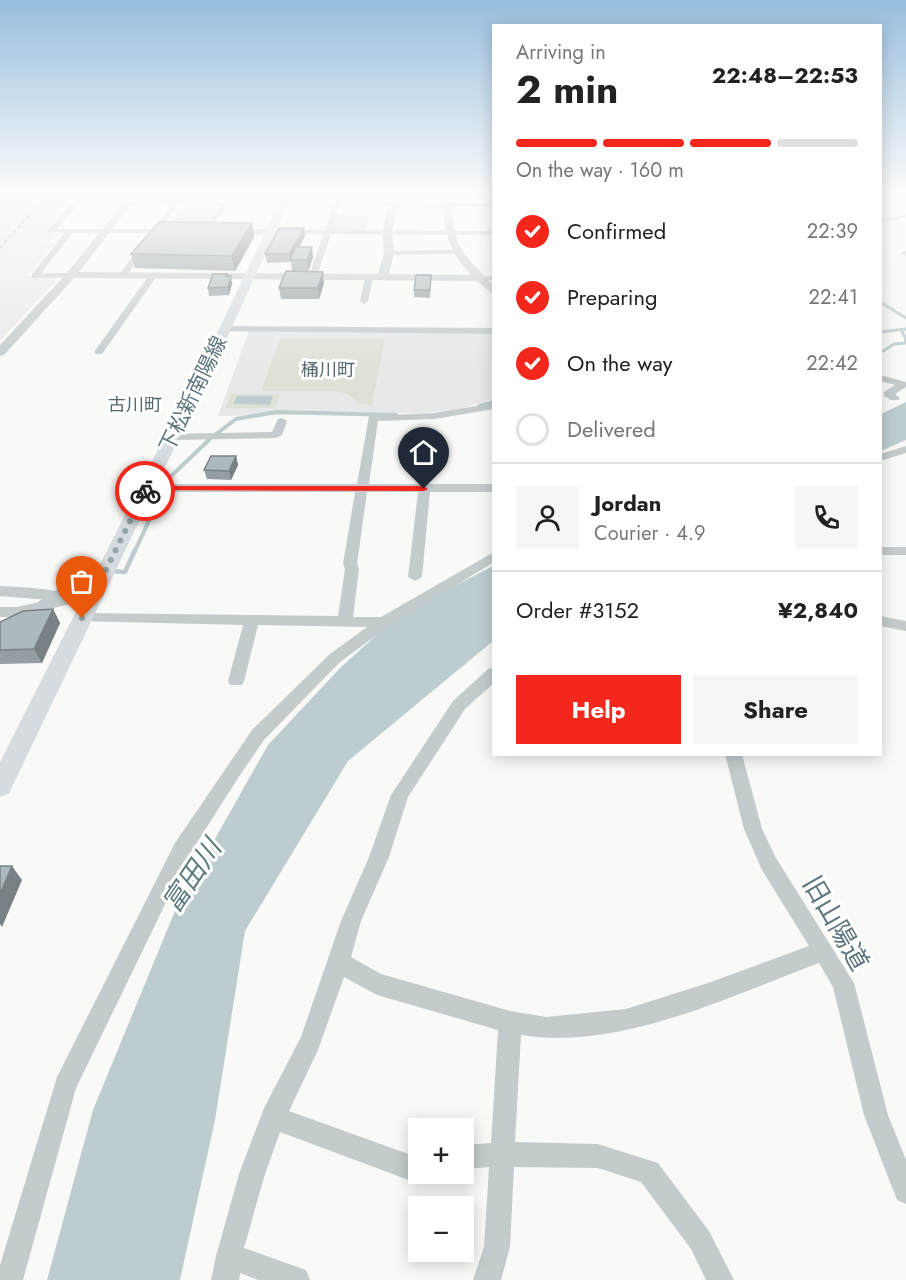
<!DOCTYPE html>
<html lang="en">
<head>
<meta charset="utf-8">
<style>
  :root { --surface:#fff; --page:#f6f6f6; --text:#222; --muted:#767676; --line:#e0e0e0; --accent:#f4271c }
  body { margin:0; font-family:Jost,"Noto Sans JP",sans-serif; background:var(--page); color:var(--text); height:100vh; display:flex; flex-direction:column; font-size:22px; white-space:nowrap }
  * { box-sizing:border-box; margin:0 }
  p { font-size:20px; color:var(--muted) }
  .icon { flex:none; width:33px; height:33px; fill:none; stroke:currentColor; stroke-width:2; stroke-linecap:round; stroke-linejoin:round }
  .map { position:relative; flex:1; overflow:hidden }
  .side { position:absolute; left:492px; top:24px; width:390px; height:732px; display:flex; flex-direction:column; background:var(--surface); border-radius:0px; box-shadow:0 3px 15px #0003 }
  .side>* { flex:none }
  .buttons { position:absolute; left:408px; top:1118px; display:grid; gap:12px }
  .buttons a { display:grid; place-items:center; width:66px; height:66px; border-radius:0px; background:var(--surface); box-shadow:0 3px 15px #0003; font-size:30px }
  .pin { position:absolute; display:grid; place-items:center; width:51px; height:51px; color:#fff; margin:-62px -26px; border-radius:50% 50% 50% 0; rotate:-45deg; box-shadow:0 0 6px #0007 }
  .pin .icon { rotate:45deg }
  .courier { position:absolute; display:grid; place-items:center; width:60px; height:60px; margin:-30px; border:4px solid #f4271c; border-radius:50%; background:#fff; color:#222; box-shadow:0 2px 8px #0007 }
  .overview em { font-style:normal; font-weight:700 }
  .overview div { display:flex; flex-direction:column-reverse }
  .overview { display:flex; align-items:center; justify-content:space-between; height:102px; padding:0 24px }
  h1 { font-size:39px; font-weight:700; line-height:45px }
  .bar { display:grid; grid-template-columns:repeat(4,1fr); gap:9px 6px; align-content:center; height:72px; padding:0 24px }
  .bar i { height:8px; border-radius:4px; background:var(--line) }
  .bar .selected { background:var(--accent) }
  .bar p { grid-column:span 4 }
  .line { display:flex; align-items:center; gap:15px; padding:0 24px; border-top:2px solid var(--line) }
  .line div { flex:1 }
  .round { display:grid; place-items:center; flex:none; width:63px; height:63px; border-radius:0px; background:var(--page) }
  ol { padding:0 24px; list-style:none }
  li { display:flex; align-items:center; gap:18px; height:66px }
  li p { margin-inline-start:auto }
  li .icon { padding:6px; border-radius:50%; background:var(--accent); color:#fff; stroke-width:4 }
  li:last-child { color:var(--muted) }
  li i { width:33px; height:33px; border:3px solid var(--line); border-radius:50% }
  .cta { display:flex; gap:12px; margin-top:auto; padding:12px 24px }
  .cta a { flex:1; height:69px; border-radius:0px; background:var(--accent); color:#fff; font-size:24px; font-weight:700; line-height:69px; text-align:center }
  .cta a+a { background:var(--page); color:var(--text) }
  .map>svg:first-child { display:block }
</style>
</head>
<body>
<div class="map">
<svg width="906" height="1280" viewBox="0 0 906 1280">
  <rect width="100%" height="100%" fill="#f9f9f7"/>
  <path fill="#e7e9e8" d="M0,193h78l-32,38h15l-6,7 -12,5h12l-28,33h26l4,3 -57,62z
    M250,328l243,2v69l-38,11 -33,3 -204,3z"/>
  <path fill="#dde2d7" d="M182,208h40l-11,15 -47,5z
    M337,214h33l-4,18h-34z
    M280,338h105l-13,67 -13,-1 -11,-10 -14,-3h-73z
    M231,394h49l-5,14h-50z"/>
  <path fill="#bdcdcf" d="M237,396h36l-3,9 -37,-1z
    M906,402v38l-25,11v-37z
    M493,566v75l-145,120 -103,170 -30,189 -35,160h-133l46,-170 84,-204 91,-161 73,-78 59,-53z"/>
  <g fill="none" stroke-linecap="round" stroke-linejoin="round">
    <path stroke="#bdcdcf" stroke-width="2" d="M880,222l26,-6"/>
    <path stroke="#bdcdcf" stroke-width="3" d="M880,302l26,16
      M880,332l26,-3
      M880,353l14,-9 11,-1 1,-4 -5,-9
      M490,403l4,-1"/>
    <path stroke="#bdcdcf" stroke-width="4" d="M479,406l15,-4
      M135,551l33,-72 43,-41 25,-19 40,-7 120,3"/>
    <path stroke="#bdcdcf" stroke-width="4.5" d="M110,571l15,1 10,-22
      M39,604l51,-33h12"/>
    <path fill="#c4cbcd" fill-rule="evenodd" d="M81,193l56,4 -3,2 -50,-1 -27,31h97l17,-24h-42l-2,-3 47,-1 6,-8h7l-6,8 43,1 6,-9h6l-6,9h105l3,-9h6l-3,9 153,1v4l-154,-1 -8,24 162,1v4l-163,-1 -14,42 -4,2 -4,-2 14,-42h-39l-4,-2 4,-2h41l8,-24h-106l-21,27 -4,-2 19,-25 -43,-1 -53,73 -7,-2 32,-43h-77l-32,40h33v4l-42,1v-4l33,-41 -18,-2z
      M460,250v4h-3l-68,1 -4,-2 4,-2z
      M905,251h1v5l-5,-3z
      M150,274l7,2 -55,78h-6l-2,-2z
      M369,275l4,2 -5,24 -4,3 -4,-3 5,-24z
      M476,276h18v4h-18z
      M225,326l269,2v6l-272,-3 -2,-2z
      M880,375l26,7v5l-11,7 5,4 -1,2h-8l-7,-4v-4l11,-7 -15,-4z
      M494,403v6l-60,10 -56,2 -9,63h125v8h-64l-8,85 -7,4 -7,-4 10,-85h-51l-10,72 2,5 -6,48h28l113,-65v10l-105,64 -49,36 -76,78 -24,35 -51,80 -113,233 -53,192h-23v-15l57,-188 118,-234 77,-113 78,-76 37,-27 -109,-2 -14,56 -2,4h-12l-2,-4 15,-56 -166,-4 -2,-3 2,-3 5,-2 256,3 7,-47 -2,-5 12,-72h-208l-6,-4 6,-4h210l12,-68 65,-3z
      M282,418l5,3 -5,14 -6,3 -105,2 -6,-3 6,-3 101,-2 6,-13z
      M906,446v7l-26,8v-7z
      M880,547h26v8h-26z
      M0,586c26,1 54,3 79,10l2,3 -2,3 -63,15h-16v-10h16l33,-7 -49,-4z
      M880,616l26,5v10l-26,-5z
      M494,667v16l-29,26 -57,88 -19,60 -28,64 -10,36 30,17 129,37 36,6 80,-8 85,-27 98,-36 -47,-76 -18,-41 -19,-75h17l20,75 14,29 78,125 34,132 18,45v44l-9,-4 -33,-85 -31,-128 -14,-24c-91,34 -200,88 -298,72l-6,107 83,2 60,19 51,68 25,49h-28l-15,-31 -50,-67 -43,-14 -84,-1 -4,80 -9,33h-28l11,-33 5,-80 -25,2v-24l27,-2 7,-113 -121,-35 -33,-18 -26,73 -29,61 125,45 4,-1v18h10l-1,3 -13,6 -134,-50 -15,42 -21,74 62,22 4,10h-52l-18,-7 -1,7h-28l5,-24 23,-82 25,-66 37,-71 40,-116 28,-64 22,-62 62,-94 35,-32z"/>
    <path fill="#c4cbcd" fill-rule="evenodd" d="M131,193h9l-61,79 299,2 6,-21 -2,-21 10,-39h8l-8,39 2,21 -5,21 82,1c-24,-25 -29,-48 -27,-82h8c-1,49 7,59 42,92v10l-17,-14 -403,-3 -70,77 -4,1v-11l67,-72z
      M228,228l42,1 5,3 -5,3 -45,-2v-4z
      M91,592l7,2 2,4 -2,4 -24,3 -7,-2 -2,-4 2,-4z"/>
    <path fill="#d5dbde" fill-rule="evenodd" d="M284,193h9l-62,136 -219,458 -3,7 -9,3v-35l219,-433z"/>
    <path stroke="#a4afb3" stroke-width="2" stroke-dasharray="4.5 2" stroke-linecap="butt" d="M0,248l49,-55"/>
  </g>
  <path fill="#949fa3" d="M58,193h19l-3,4h-15z
    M252,223l2,14 -19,34 -100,-3 -4,-14z
    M305,236l-6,11h13l1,11 -5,13 16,12 -5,16h-38l-2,-11 13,-17 -1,-9 -24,1 -2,-9z
    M227,274l5,10 -3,11 -20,1 -1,-8z
    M431,283l-1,15 -16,-1v-7z
    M236,456l2,9 -7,15 -24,-1 -3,-9z
    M53,609l7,14 -18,40 -42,1v-42z"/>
  <path fill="#788284" d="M252,223l2,14 -19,34 -3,-15z
    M304,228l1,8 -13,24h-2v3l-1,-9z
    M312,247l1,11 -5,13 -1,-11z
    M323,272l1,11 -5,16 -1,-11z
    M231,276l1,8 -3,11 -1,-8z
    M236,456l2,9 -7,15 -2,-9z
    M53,609l7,14 -18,40 -8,-14z
    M12,866l10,14 -20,47 -2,-3v-30z"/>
  <path fill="#acb9bd" stroke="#788284" stroke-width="1.5" d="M159,222l93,1 -20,33 -101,-2z
    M279,228h25l-15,26h-24z
    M296,247h16l-5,13h-17z
    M286,271l37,1 -5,16h-39z
    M213,274h14l-1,2h5l-3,11 -20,1z
    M416,275h15l-1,15h-16z
    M211,456h25l-7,15 -25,-1z
    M53,609l-19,40 -34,1v-28l23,-11z
    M0,866h12l-12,28z"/>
  <linearGradient id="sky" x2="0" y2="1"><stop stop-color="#97bede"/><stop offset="0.52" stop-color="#fcfcfb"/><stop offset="1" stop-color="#fcfcfb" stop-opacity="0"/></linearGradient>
  <rect width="906" height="372" fill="url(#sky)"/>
  <path fill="#f4271c" d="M144,486h280l4,3 -4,2 -274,-1 -5,4 -4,-3z"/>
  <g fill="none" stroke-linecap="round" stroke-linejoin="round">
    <path stroke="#94a4a9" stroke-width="6" stroke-dasharray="0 10.8" d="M82,618l63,-127"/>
  </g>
  <g text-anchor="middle" stroke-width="6" stroke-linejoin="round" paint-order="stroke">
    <g font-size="18" fill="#54686f" stroke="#fff">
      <text x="328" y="376">桶川町</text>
      <text x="135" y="411">古川町</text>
    </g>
    <g font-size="21" fill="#5d767f" stroke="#fff">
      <text transform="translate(193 394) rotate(-64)" y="7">下松新南陽線</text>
    </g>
    <g font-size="26" fill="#5d767f" stroke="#fff">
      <text transform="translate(836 923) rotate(60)" y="9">旧山陽道</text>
    </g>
    <g font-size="27" font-style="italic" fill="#5d7c7e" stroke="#fff">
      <text transform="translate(192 876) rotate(-56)" y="9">富田川</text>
    </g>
  </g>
</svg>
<div class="buttons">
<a>+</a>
<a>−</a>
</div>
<div class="pin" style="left:82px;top:618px;background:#ea580c"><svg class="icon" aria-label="bag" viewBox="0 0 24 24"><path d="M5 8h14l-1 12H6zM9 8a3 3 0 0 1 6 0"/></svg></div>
<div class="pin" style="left:424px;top:489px;background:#1f2937"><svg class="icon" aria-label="home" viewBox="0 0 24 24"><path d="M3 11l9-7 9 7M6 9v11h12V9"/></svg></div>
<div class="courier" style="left:145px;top:491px"><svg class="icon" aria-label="bike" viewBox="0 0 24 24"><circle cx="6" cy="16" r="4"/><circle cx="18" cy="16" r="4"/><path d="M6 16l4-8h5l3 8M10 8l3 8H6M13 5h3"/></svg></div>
<section class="side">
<div class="overview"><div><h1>2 min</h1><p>Arriving in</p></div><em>22:48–22:53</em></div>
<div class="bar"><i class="selected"></i><i class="selected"></i><i class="selected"></i><i></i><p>On the way · 160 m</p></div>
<ol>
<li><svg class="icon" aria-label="check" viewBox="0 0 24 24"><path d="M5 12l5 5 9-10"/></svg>Confirmed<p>22:39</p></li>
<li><svg class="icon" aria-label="check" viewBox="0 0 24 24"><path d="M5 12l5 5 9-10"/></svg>Preparing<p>22:41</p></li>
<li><svg class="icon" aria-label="check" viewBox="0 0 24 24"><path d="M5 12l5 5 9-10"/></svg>On the way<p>22:42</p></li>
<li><i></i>Delivered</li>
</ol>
<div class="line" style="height:108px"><a class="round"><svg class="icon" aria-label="person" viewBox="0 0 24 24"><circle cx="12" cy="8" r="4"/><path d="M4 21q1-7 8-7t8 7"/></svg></a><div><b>Jordan</b><p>Courier · 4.9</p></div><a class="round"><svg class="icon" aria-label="phone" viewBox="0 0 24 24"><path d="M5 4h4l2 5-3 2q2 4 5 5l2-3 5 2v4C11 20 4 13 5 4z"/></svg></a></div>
<div class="line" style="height:78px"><div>Order #3152</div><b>¥2,840</b></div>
<div class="cta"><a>Help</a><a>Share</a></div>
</section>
</div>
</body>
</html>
